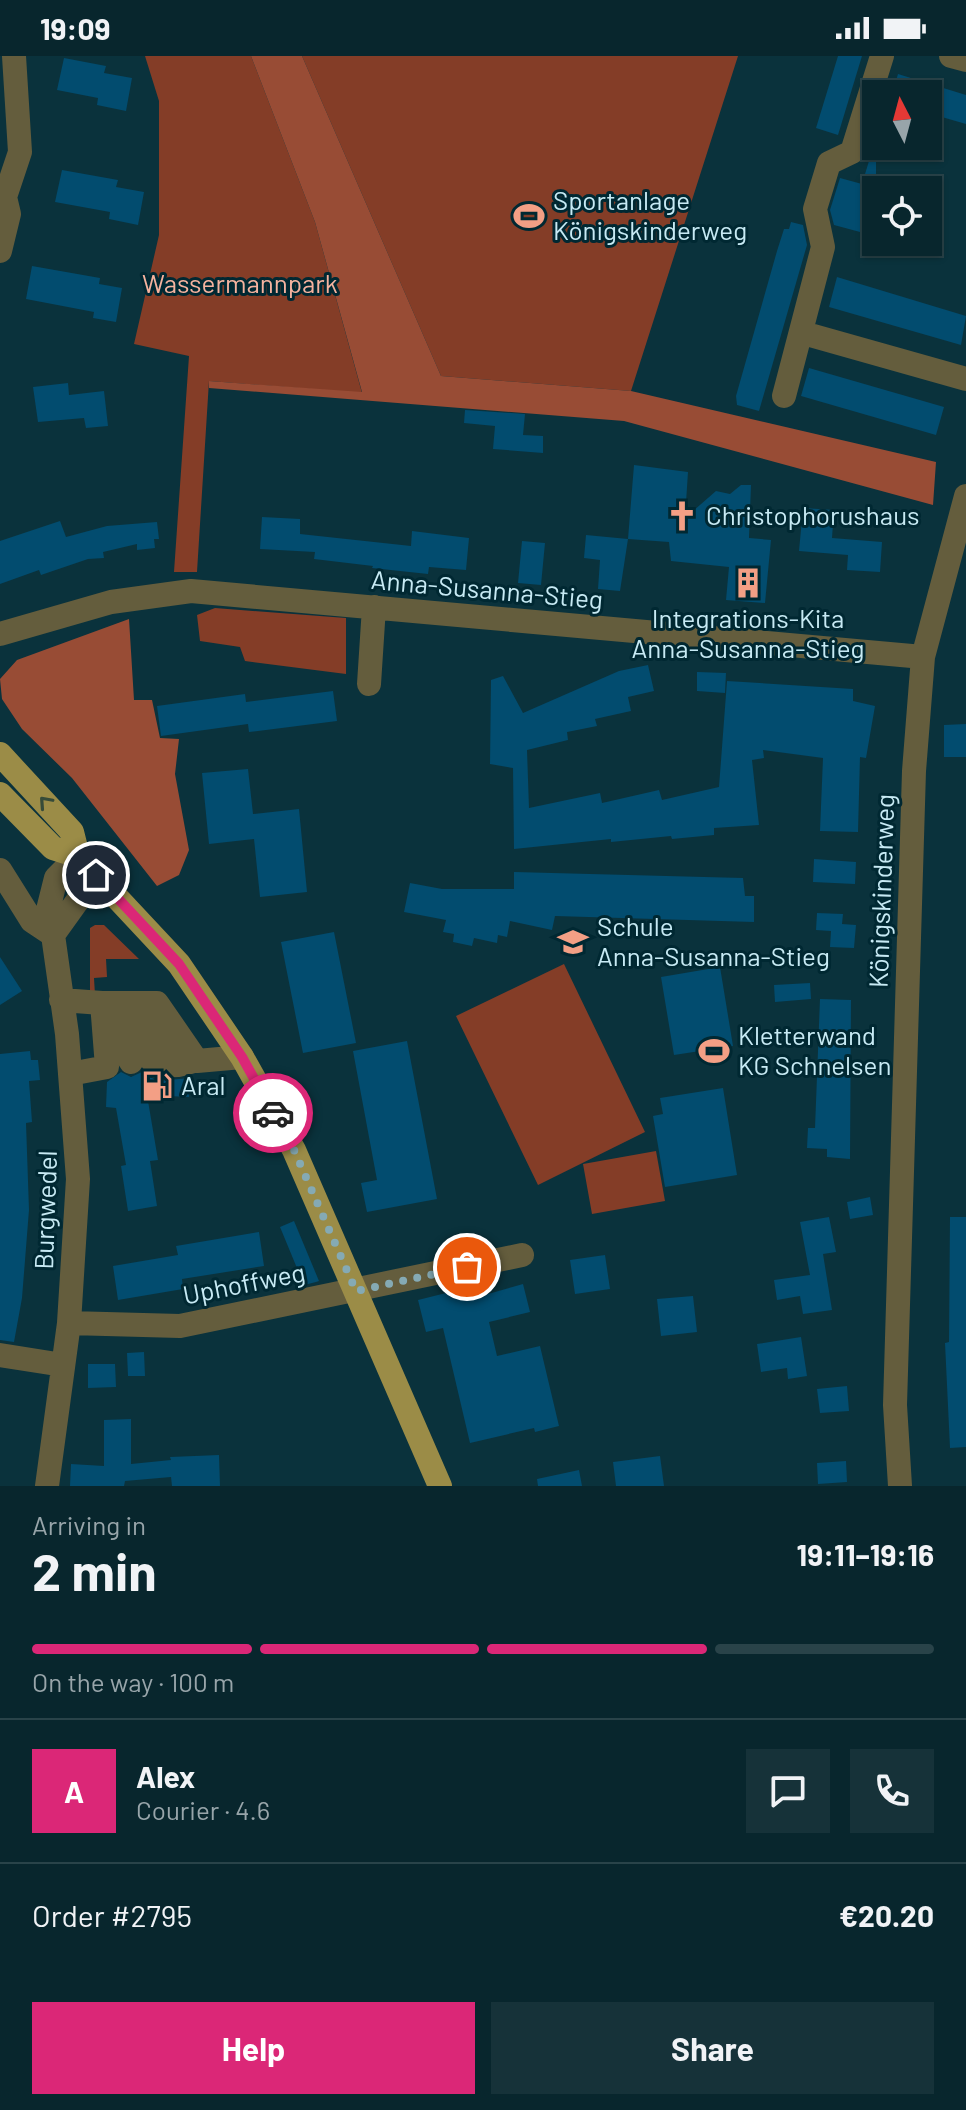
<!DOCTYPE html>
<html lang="en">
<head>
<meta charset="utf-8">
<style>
  :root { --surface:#08262d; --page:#163239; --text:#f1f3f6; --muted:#98a5aa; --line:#294349; --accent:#db2777 }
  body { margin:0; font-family:Barlow,sans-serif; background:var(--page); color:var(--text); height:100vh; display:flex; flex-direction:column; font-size:30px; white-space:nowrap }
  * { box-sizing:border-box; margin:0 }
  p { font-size:26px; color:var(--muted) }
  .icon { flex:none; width:44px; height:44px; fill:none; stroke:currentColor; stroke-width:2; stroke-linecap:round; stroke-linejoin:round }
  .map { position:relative; height:1430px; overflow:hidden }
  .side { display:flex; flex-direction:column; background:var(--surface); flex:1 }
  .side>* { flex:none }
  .needle { width:52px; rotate:354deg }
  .buttons { position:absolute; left:862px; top:24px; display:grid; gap:16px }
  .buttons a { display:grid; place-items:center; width:80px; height:80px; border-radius:0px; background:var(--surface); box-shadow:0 2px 6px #0004,0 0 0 2px var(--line); font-size:40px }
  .pin { position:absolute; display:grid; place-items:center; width:68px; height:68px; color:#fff; margin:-34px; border:4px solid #fff; border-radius:50%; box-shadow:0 2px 8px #0007 }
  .courier { position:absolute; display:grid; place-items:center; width:80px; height:80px; margin:-40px; border:6px solid #db2777; border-radius:50%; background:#fff; color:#222; box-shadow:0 2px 10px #0007 }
  .overview em { font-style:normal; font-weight:700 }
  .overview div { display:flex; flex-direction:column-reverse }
  .overview { display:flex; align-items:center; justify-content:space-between; height:136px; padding:0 32px }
  h1 { font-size:52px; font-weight:700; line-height:60px }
  .bar { display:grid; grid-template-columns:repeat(4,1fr); gap:12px 8px; align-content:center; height:96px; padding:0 32px }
  .bar i { height:10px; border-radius:6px; background:var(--line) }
  .bar .current { background:var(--accent) }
  .bar p { grid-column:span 4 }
  .line { display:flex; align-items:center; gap:20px; padding:0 32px; border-top:2px solid var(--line) }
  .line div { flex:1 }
  .round { display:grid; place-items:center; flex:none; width:84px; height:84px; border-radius:0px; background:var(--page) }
  .button { display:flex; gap:16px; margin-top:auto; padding:16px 32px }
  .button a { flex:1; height:92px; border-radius:0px; background:var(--accent); color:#fff; font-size:32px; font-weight:700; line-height:92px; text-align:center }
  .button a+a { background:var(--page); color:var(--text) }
  .status { display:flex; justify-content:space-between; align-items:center; height:56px; padding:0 40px; background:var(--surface); direction:ltr }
  .status svg { height:22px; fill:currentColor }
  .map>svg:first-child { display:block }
</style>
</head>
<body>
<div class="status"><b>19:09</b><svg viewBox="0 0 49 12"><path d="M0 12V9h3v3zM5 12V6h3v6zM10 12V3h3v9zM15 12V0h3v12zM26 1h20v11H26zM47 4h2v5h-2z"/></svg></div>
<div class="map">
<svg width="966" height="1430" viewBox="0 0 966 1430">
  <rect width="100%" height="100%" fill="#0a323c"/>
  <path fill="#843d27" d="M145,0h106l64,166 47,171 -153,-12 -12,191h-23l15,-216 -55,-12 25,-109v-134z
    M302,0h436l-107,335 -190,-15z
    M215,552l131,10v56l-101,-13 -5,-14 -40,-6 -3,-26z
    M95,869h9l35,34h-33l1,18 -13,1 1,17 -5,-1v-66z
    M564,908l81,168 -107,53 -82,-169z
    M656,1095l9,50 -73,13 -9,-50z"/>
  <path fill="#984c35" d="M251,0h51l139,320 190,15 305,71 -3,43 -309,-84 -415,-33v-7l153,11 -47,-170z
    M129,563l5,81h18l8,38 19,1 -4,35 14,76 -10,25 -22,11 -85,-108 -50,-49 -20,-30 -2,-20 17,-19z"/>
  <path fill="#024c6f" d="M838,0h24l-24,79 -22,-7z
    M64,2l42,8 -2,7 28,5 -6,33 -29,-6 1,-7 -41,-8z
    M898,18l68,21v29l-38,-11v-19h-36z
    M872,95h4v45l-6,-2 -10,38 -26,-7 -4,-15 10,-32 22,6z
    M62,114l56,10 -2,7 28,5 -6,33 -29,-6 1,-7 -55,-10z
    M791,166l12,3 4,20 -48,166 -22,-6 -1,-9 41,-145 7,-22h5z
    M32,210l68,12 -1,6 23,4 -6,34 -23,-4 1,-6 -68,-13z
    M837,221l129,39 -5,29 -132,-38z
    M809,312l135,39 -8,28 -135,-39z
    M68,327l1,12 35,-4 4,35 -22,2 -2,-10 -46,4 -5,-35z
    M465,354l60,4 -2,21 20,1v17l-50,-4 2,-23 -31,-3z
    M634,409l54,7 -3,46 31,-27 14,3 11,-9h10l-2,53 22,2 -6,63 -39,-3 3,-33 -58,-6 -2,-19 -41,-3z
    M803,452l31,2 -2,28 50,4 -2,30 -33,-2 1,-15 -49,-4z
    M262,461l38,2v15l111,12 1,-15 57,7 -3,32 -37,-3 -1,7 -56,-6 1,-2 -59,-7 1,-7 -55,-3z
    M60,465l6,16 41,-11 50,-4 2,17h-5l1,9 -18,2v-6l-34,8 1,6 -16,1 -47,16 -2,-5 -39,14v-43z
    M586,479l42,4 -8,52 -22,-2 2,-29 -16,-2z
    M522,485l23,2 -4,42 -23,-2z
    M648,609l6,26 -26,6 3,14 -36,8 2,7 -30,6 1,8 -41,10 2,58 71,-15 2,10 57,-13 3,10 57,-13 8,-106 126,8v12l22,5 -9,52 -6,-1 -2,75 -38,-1 3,-73 -60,-8 1,8 -12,2 7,65 -45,3v7l-42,4 -1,-3 -60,6v-3l-97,10 -1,-81 -23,-4 1,-84 12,-4 20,37 96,-42z
    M697,616l29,1 -1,20 -28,-2z
    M333,635l4,30 -88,11 -1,-8 -87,12 -4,-30 88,-12 1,8z
    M966,668v33h-22v-32z
    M248,713l5,45 46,-5 8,83 -47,5 -6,-58 -45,5 -7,-71z
    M814,803l42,3 -1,22 -42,-2z
    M514,816l229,6 2,18h9v26l-199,-6 -3,14 -42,-9 -3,16 -9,-2 -1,8 -23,-5 -2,8 -19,-4 1,-8 -11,-2 3,-12 -42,-8 6,-29 32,6h72z
    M817,857l26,1 -1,10 14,1 -2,23 -24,-1 1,-16 -15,-1z
    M334,876l22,111 -53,10 -22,-111z
    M0,901l22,34 -22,14z
    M720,911l13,79 -59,9 -13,-78z
    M810,927l1,16 -36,3 -1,-17z
    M820,943l31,1 -1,159 -23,-2v-8l-20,-1 1,-20h7z
    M407,985l30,158 -70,13 -6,-29 16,-3 -24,-129z
    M30,995l1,9h7l2,20 -11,1 3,41 -6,1 3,87 -7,88 -8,44 -14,-2v-286z
    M121,1016l10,5 11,-5 15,9 33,-3 -1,19 -42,-2 11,65 -8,1 7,45 -29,5 -7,-45 5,-1 -10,-57 -10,-1 1,-25z
    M723,1032l14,87 -72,12 -12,-71 10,-2 -3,-16z
    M870,1141l3,18 -23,4 -3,-17z
    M829,1161l7,35 -13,2 9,56 -29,4 -3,-18 -23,4 -3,-20 36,-5 -10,-53z
    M950,1161h16v230l-16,1 -5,-105 4,-1z
    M294,1165l25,60 -3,1 -12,3 -24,-58z
    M259,1176l5,34 -82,13 1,10 -65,11 -5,-34 65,-11 -2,-9z
    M605,1199l5,34 -35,5 -5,-34z
    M523,1228l7,28 -41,10 8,34 43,-10 19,80 -24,6 -1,-4 -64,15 -27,-115 -17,4 -8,-32 60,-15 3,11z
    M693,1240l4,36 -36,4 -4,-37z
    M801,1281l6,39 -19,3 -1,-11 -26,4 -4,-28z
    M144,1296l1,24h-17l-1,-23z
    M88,1308h27l1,23 -28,1z
    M847,1330l2,25 -29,2 -3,-24z
    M131,1363v45l40,-4 -1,-3 49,-2 1,31h-48l-1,-9 -46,4 -1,5h-54l1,-22 33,2v-46z
    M660,1400l4,30h-48l-3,-24z
    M846,1405l1,21 -29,2 -1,-21z
    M579,1414l3,16h-44l-1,-7z"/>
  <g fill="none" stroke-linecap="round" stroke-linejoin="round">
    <path stroke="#645d3d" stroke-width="24" d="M951,0l15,4
      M0,195l9,-37 -4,-17 15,-45 -6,-96
      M803,277l163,46
      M784,340l39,-149 -8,-38 14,-46 23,-11 30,-96
      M0,578l111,-32 80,-11 732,66
      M369,628l5,-77
      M0,814l32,51 21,14
      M53,879l43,-60
      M61,944l41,3 5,64 -37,7
      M102,947h55l40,58 45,-4
      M112,948l44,62 22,-1
      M136,949l42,60 12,-3
      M114,966l2,17 15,23
      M69,1267l111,3 342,-71
      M0,1299l63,10
      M47,1430l22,-163 9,-144 -11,-145 -14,-99 -6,-21 9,-36 22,-22
      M900,1430l-5,-81 19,-634 9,-114 43,-161"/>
    <path stroke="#9b8c47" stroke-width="24" d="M0,698l72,78 6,24 101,108 63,93 52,93 146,336
      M0,738l53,54 25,8"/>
  </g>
  <defs><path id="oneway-chevron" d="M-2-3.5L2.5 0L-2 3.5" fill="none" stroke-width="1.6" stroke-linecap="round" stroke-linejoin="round" transform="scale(2)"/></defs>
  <use stroke="#364b39" href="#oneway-chevron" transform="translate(45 746) rotate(-132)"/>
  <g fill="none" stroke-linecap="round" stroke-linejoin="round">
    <path stroke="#85aab4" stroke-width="8" stroke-dasharray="0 14.4" d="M273,1057l21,37 62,141 111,-24"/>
    <path stroke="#db2777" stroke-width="10" d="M96,819l83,89 63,93 31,56"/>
  </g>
  <defs>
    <g id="stadium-bare" transform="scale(2.4)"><path d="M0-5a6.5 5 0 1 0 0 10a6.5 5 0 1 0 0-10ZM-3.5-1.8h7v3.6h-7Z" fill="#f39f85" stroke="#002832" stroke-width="2.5" paint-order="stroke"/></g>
    <g id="church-bare" transform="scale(2.4)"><path d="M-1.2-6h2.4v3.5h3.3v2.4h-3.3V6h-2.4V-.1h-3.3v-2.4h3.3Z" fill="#f39f85" stroke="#002832" stroke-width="2.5" paint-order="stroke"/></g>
    <g id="building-bare" transform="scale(2.4)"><path d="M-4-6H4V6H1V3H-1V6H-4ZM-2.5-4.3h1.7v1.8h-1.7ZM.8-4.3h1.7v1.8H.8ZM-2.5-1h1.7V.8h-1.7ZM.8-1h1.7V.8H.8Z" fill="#f39f85" stroke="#002832" stroke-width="2.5" paint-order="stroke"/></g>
    <g id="school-bare" transform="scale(2.4)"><path d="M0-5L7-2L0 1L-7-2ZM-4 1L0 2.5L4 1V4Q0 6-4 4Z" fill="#f39f85" stroke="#002832" stroke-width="2.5" paint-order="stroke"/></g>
    <g id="fuel-bare" transform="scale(2.4)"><path d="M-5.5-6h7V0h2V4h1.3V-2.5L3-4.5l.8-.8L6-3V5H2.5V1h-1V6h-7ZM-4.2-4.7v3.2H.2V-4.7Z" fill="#f39f85" stroke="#002832" stroke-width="2.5" paint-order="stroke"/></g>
  </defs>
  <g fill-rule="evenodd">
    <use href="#stadium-bare" x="529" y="160"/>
    <use href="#church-bare" x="682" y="460"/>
    <use href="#building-bare" x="748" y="527"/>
    <use href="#school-bare" x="573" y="886"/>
    <use href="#stadium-bare" x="714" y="995"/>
    <use href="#fuel-bare" x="157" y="1030"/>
  </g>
  <g text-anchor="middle" stroke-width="6" stroke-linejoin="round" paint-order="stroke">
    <g font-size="26" fill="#c7eaf4" stroke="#002832" text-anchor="start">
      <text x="553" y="154">Sportanlage<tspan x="553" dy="30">Königskinderweg</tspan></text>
      <text x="706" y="469">Christophorushaus</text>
      <text x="748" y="572" text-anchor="middle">Integrations-Kita<tspan x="748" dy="30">Anna-Susanna-Stieg</tspan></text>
      <text x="597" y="880">Schule<tspan x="597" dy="30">Anna-Susanna-Stieg</tspan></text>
      <text x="738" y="989">Kletterwand<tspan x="738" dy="30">KG Schnelsen</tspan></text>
      <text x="181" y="1039">Aral</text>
    </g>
    <g font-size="26" fill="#f5b39f" stroke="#002832">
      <text x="240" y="237">Wassermannpark</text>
    </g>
    <g font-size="26" fill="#c7eaf4" stroke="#002832">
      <text transform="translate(487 534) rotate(5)" y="9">Anna-Susanna-Stieg</text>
      <text transform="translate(882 835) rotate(-88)" y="9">Königskinderweg</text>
      <text transform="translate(46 1154) rotate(-88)" y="9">Burgwedel</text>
      <text transform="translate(244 1228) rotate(-11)" y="9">Uphoffweg</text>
    </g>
  </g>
</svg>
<div class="buttons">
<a><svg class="needle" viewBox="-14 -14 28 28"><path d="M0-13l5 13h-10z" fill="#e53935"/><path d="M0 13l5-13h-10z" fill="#98a5aa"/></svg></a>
<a><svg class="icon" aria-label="locate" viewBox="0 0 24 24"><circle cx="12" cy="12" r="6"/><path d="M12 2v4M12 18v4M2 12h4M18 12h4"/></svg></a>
</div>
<div class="pin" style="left:467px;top:1211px;background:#ea580c"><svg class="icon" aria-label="bag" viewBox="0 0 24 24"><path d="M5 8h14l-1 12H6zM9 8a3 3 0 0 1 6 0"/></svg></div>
<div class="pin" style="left:96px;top:819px;background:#1f2937"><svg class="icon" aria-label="home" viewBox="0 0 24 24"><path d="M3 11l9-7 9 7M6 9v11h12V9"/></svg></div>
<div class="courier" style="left:273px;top:1057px"><svg class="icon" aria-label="car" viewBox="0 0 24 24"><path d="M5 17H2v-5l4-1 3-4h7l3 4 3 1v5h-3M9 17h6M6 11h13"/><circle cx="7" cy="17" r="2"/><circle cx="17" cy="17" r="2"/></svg></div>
</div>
<section class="side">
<div class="overview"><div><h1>2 min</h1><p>Arriving in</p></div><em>19:11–19:16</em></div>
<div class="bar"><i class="current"></i><i class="current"></i><i class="current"></i><i></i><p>On the way · 100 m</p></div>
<div class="line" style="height:144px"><b class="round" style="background:var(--accent);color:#fff">A</b><div><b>Alex</b><p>Courier · 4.6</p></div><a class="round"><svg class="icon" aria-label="chat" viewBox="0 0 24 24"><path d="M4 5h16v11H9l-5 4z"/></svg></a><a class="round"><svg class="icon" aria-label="phone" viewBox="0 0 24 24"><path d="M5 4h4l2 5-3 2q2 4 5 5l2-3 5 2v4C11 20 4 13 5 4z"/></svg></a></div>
<div class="line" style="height:104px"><div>Order #2795</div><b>€20.20</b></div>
<div class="button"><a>Help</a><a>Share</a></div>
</section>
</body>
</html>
